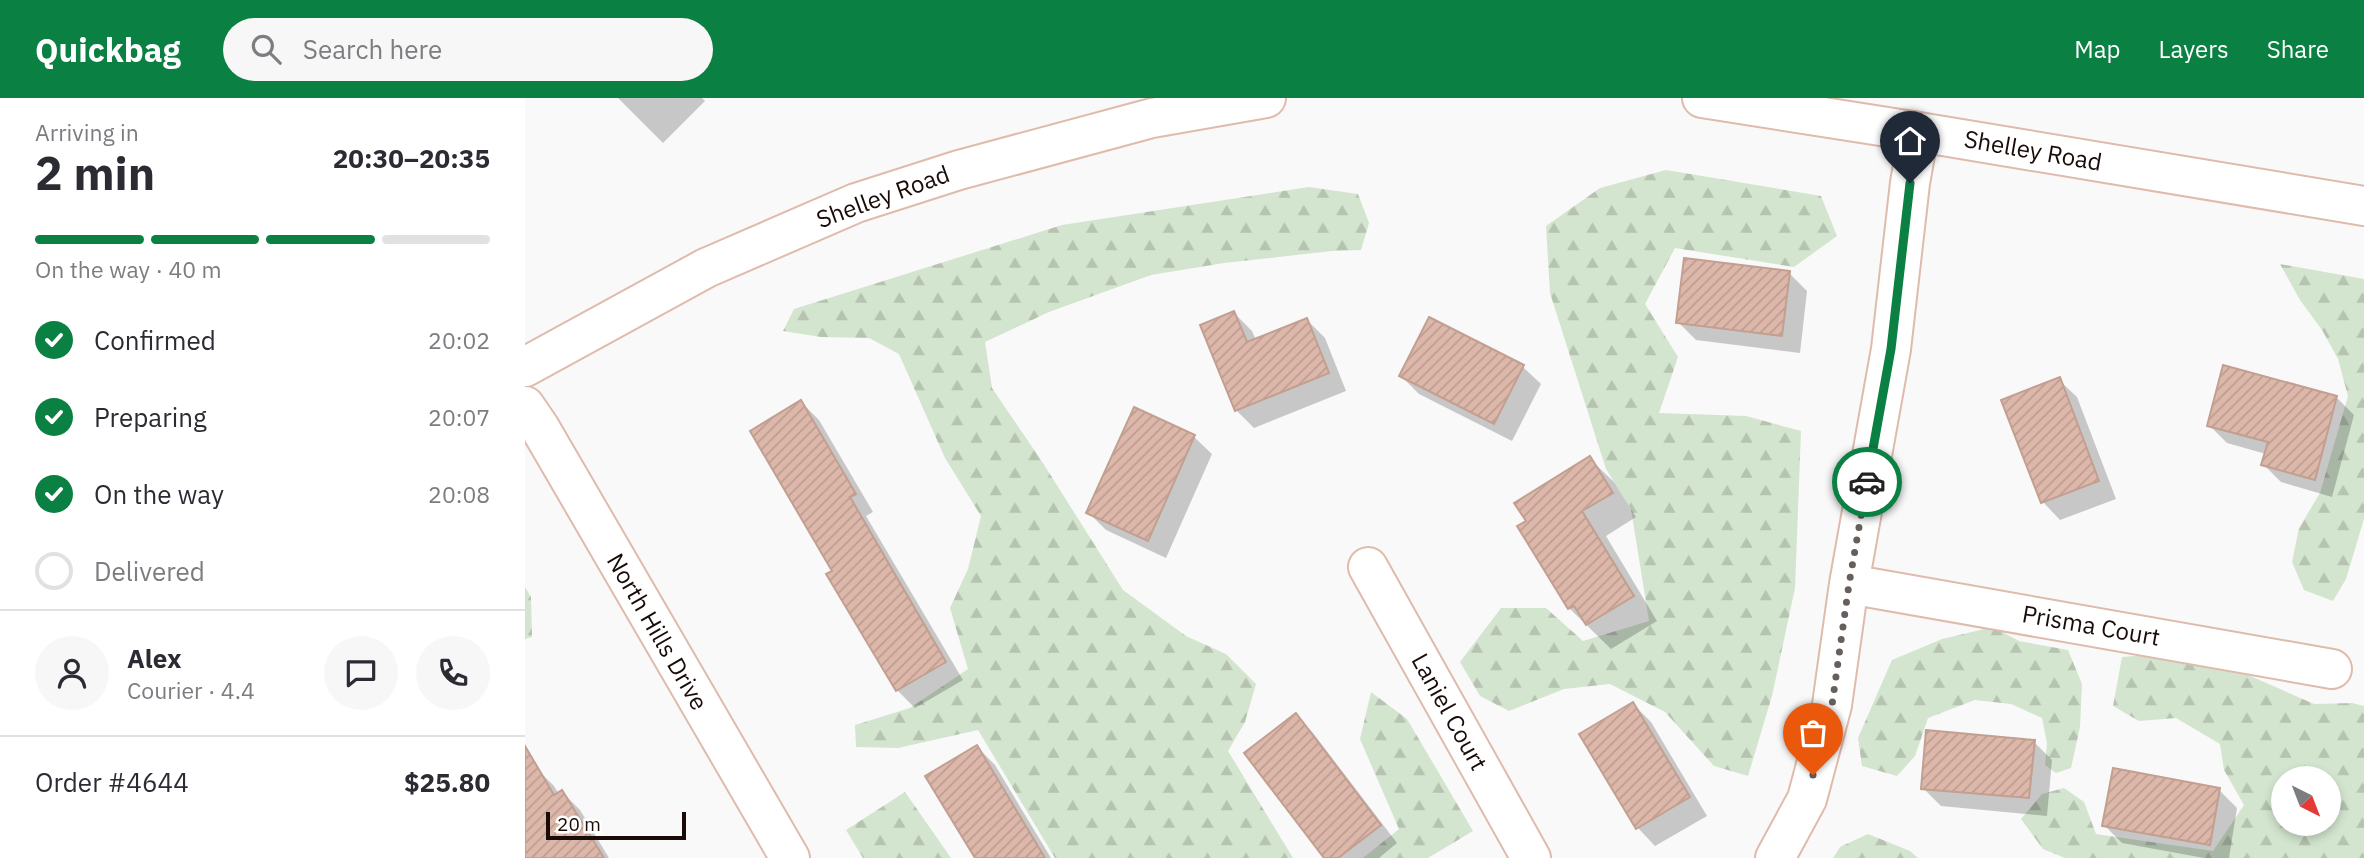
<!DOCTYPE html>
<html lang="en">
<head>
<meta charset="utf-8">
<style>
  :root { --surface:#fff; --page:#f7f7f7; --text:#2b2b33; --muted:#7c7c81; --line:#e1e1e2; --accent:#0b8043 }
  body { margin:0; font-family:"IBM Plex Sans",sans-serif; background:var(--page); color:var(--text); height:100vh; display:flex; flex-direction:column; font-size:26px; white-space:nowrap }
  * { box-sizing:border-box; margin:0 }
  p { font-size:23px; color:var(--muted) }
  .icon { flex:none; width:38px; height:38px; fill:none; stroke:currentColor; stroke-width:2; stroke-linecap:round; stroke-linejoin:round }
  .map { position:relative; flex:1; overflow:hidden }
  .sheet { display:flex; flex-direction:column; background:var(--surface); width:525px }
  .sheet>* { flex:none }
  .needle { width:46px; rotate:138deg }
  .tools { position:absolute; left:1746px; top:668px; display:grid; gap:14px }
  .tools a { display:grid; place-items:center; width:70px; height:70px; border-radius:50%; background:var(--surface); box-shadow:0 4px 10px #0003; font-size:35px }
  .scale { position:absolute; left:21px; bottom:18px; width:140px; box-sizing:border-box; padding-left:7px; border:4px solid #190c08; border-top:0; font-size:19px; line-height:24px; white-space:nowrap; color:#190c08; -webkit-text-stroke:5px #fff; paint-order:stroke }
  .pin { position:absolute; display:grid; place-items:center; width:60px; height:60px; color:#fff; margin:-72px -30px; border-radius:50% 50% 50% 0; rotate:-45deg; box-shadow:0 0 7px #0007 }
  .pin .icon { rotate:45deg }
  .courier { position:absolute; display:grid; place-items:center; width:70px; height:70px; margin:-35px; border:5px solid #0b8043; border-radius:50%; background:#fff; color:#222; box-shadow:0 2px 9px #0007 }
  .headline em { font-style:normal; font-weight:700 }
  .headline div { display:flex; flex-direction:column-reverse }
  .headline { display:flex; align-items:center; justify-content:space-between; height:119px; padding:0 35px }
  h1 { font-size:46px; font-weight:700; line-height:52px }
  .bar { display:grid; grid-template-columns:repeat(4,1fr); gap:10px 7px; align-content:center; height:84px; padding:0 35px }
  .bar i { height:9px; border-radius:5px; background:var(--line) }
  .bar .on { background:var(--accent) }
  .bar p { grid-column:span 4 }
  .line { display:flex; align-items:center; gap:18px; padding:0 35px; border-top:2px solid var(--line) }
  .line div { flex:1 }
  .round { display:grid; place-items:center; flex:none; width:74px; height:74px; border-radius:37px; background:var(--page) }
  ol { padding:0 35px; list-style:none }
  li { display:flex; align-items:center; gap:21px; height:77px }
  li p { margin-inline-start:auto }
  li .icon { padding:7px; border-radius:50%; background:var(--accent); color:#fff; stroke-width:4 }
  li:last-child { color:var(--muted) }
  li i { width:38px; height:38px; border:4px solid var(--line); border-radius:50% }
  header { display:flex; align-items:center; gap:42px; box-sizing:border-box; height:98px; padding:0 35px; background:var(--accent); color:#fff }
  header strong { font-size:33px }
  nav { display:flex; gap:38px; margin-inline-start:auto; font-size:24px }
  .search { width:490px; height:63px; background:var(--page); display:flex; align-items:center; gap:18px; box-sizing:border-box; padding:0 24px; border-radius:38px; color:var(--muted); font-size:26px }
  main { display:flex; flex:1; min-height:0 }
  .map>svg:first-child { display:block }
</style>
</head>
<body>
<header>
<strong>Quickbag</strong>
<div class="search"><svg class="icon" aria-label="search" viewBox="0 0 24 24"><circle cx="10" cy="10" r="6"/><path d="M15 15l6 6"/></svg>Search here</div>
<nav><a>Map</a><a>Layers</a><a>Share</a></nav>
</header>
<main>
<section class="sheet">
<div class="headline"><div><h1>2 min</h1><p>Arriving in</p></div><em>20:30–20:35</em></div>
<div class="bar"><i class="on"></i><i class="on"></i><i class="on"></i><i></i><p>On the way · 40 m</p></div>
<ol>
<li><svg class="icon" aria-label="check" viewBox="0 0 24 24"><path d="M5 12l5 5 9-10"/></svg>Confirmed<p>20:02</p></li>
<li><svg class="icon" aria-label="check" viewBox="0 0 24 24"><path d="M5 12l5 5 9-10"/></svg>Preparing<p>20:07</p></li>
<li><svg class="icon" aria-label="check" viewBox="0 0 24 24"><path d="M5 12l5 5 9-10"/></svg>On the way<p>20:08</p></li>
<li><i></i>Delivered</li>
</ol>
<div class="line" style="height:126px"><a class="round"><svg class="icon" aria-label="person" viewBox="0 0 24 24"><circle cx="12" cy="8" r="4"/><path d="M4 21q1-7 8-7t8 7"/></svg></a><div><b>Alex</b><p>Courier · 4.4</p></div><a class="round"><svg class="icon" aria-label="chat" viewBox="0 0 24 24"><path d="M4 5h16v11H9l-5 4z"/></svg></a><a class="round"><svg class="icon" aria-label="phone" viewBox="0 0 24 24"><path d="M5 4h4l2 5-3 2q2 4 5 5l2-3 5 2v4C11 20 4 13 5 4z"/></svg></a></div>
<div class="line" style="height:91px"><div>Order #4644</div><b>$25.80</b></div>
</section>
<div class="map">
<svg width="1839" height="760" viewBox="0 0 1839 760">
  <defs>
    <pattern id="forest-firs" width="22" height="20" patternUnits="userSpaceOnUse" patternTransform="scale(1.75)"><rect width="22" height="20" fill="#d3e5cf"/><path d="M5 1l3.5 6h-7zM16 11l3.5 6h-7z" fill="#b5c3b0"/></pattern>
    <pattern id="building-hatch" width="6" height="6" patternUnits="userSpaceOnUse" patternTransform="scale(1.75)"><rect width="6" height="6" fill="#ddb8aa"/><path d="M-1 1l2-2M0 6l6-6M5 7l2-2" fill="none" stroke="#bd9d91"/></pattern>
  </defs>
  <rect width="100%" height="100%" fill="#f9f9f9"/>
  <path fill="url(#forest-firs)" fill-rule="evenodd" d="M1141,72l155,26 16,40 -43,31 -119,-19 -30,56 33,53 -19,56 87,3 55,15 -6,157 -23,108 -24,80 -34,-10 -49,-54 -55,-28 -46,5 -55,22 -29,-15 -20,-34 41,-54h45l37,33 66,-20 -18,-112 -25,-40 -56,-176 -4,-67 54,-38z
    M784,89l49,7 11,29 -8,27 -29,1 -108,12 -73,12 -102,37 -64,30 7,46 51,75 80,127 63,46 40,18 30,30 -11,38 -17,29 65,107h-238l-77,-128 -80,18 -42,-1 -1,-22 55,-17 58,-39 -18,-61 18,-39 13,-53 -36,-58 -46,-104 -30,-16 -48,-1 -38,-6 11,-22 268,-84z
    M1755,166l84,15v240l-18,60 -13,22 -29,-11 -12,-28 7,-34 21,-35 28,-97 -10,-37 -16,-29 -22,-30z
    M0,489l6,10 1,40 -7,2z
    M1468,529l26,14 49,9 14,34 -2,43 -9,41 -15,5 -11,-8 2,-22 -5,-25 -31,-14 -36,-4 -47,18 -13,38 -18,20 -35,-10 -4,-28 34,-78 50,-21z
    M1622,557l76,9 91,40 38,-1 12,3v152h-299l-22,-9 -22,-30 21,-25 22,-6 20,14 12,32 117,17 31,-46 -20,-35 -4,-26 -44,-26 -37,3 -26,-15 9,-49zM1759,681h45v45h-45z
    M846,594l36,27 66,112 -45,27h-65l36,-29 -39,-90z
    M380,694l46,66h-88l-17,-28z
    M1343,736l42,17 8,7h-85l7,-11z"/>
  <path fill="#0003" d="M93,0h84l3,3 -42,42z
    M1264,175l18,18 -7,62 -104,-13 -18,-18z
    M709,215l18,18 4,9 51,-20 18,18 21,53 -92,37 -18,-18z
    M998,269l18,17 -29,57 -93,-47 -18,-18z
    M1534,282l18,17 39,102 -56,21 -17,-18z
    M1811,299l18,18 -22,82 -51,-15 -18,-18 3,-10 -39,-11 -18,-18z
    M276,304l18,18 54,92 -7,4 97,164 -48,28 -18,-18z
    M609,311l60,28 18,17 -46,104 -60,-28 -18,-18z
    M1064,360l25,24 22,35 -30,19 51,85 -46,28 -42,-41 -41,-86z
    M1108,606l18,18 56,94 -52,30 -17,-18z
    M771,617l17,18 84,110 -18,15h-53z
    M1509,644l18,18 -5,56 -106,-10 -18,-18z
    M452,649l18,18 56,93h-74z
    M11,670l18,18 5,8 3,-2 18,18 29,48h-82l-2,-3v-81z
    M1694,692l18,18 -8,50h-25l-82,-15 -18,-18z"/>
  <path fill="url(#building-hatch)" stroke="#c29f91" stroke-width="2" d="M1159,160l106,13 -8,65 -106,-13z
    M709,213l13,31 60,-24 22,55 -94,38 -35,-86z
    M904,219l95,48 -30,59 -95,-48z
    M1698,267l114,31 -22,84 -54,-15 7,-23 -61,-16z
    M1535,279l39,104 -58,22 -40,-103z
    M276,302l55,94 -6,3 96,165 -50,29 -70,-117 6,-3 -82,-140z
    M609,309l61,28 -47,106 -62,-28z
    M1065,358l23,37 -31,18 52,85 -48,29 -12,-19 -6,3 -51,-83 9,-5 -12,-18z
    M1108,604l57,95 -54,32 -57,-95z
    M771,615l85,112 -43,33h-14l-80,-105z
    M1401,632l109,10 -6,58 -108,-9z
    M452,647l68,113h-70l-50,-82z
    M0,648l29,49 8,-5 42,68h-79z
    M1588,670l107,20 -10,57 -108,-19z"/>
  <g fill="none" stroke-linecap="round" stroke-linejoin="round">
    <g stroke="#dfbbac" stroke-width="42">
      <path id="minor" d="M1177,0l217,34 445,74
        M0,269l181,-99 150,-65 103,-33 193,-52 114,-20
        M843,469l163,291
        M1324,486l483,85
        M1250,760l32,-59 25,-94 17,-121 42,-235 19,-166 9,-51"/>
    </g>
    <g stroke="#dfbbac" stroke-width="42">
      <path id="secondary" d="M0,308l15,22 250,430"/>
    </g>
    <use href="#minor" stroke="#fff" stroke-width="38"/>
    <use href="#secondary" stroke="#fff" stroke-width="38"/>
  </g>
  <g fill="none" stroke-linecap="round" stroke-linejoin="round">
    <path stroke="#675f5c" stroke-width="7" stroke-dasharray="0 12.6" d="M1288,677l19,-70 17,-121 18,-102"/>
    <path stroke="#0b8043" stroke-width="9" d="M1342,384l24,-133 19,-166"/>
  </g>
  <g text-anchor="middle" stroke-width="6" stroke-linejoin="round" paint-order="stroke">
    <g font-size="24" fill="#190c08" stroke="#fff">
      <text transform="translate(1508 53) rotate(10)" y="8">Shelley Road</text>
      <text transform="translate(358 99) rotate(-20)" y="8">Shelley Road</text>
      <text transform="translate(1566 528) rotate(10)" y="8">Prisma Court</text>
      <text transform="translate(132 534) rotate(60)" y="8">North Hills Drive</text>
      <text transform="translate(924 614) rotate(61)" y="8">Laniel Court</text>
    </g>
  </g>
</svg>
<div class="tools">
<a><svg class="needle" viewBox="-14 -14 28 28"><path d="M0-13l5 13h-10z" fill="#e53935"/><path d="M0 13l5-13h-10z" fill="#7c7c81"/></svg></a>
</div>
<div class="scale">20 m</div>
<div class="pin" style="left:1288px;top:677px;background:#ea580c"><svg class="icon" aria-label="bag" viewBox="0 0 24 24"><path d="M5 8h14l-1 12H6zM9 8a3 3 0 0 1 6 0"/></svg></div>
<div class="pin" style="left:1385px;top:85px;background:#1f2937"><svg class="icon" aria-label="home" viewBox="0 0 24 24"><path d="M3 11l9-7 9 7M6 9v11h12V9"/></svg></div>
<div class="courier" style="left:1342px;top:384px"><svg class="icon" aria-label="car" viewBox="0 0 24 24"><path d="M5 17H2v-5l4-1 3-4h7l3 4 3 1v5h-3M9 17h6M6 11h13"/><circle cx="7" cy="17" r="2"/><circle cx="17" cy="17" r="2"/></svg></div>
</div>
</main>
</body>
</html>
